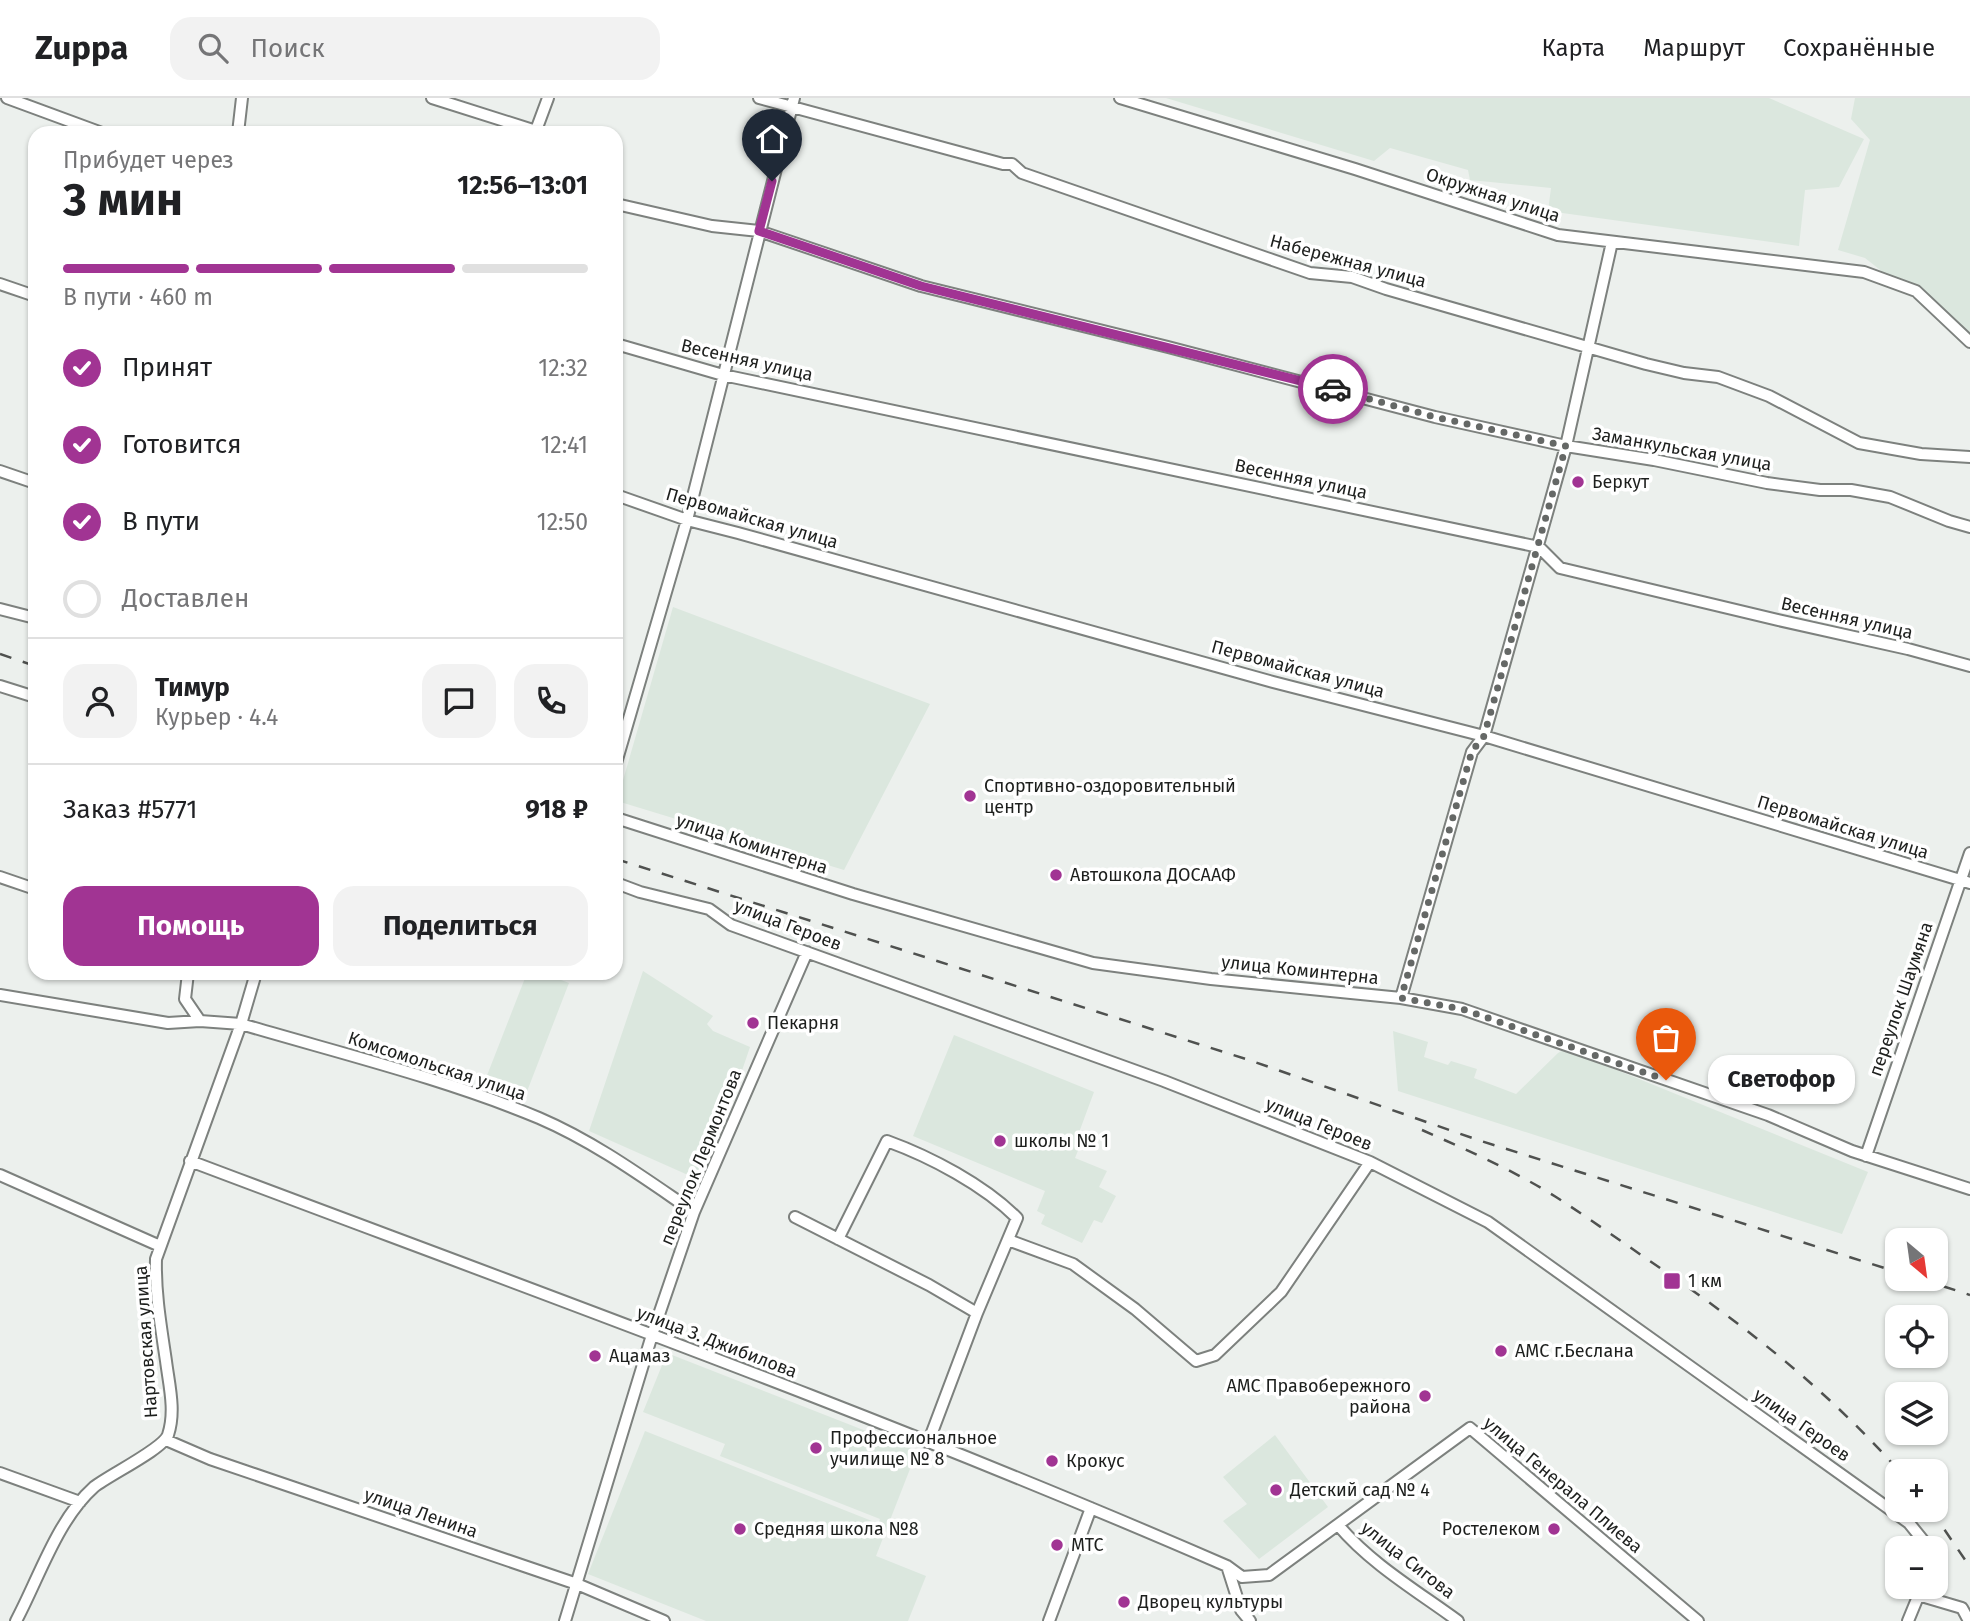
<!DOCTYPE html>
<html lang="ru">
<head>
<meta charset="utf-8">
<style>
  :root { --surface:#fff; --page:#f2f2f2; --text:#202124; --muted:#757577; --line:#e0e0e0; --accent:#a13493 }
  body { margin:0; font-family:"Fira Sans",sans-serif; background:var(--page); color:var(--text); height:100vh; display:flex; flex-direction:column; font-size:26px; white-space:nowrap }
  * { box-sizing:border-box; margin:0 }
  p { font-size:23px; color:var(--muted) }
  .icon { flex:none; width:38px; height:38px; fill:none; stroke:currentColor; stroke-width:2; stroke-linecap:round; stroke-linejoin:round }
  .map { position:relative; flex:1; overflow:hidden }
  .drawer { position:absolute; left:28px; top:28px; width:595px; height:854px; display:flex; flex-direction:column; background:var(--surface); border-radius:21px; box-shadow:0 2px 5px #0004 }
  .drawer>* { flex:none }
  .needle { width:46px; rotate:151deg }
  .fabs { position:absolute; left:1885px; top:1130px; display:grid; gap:14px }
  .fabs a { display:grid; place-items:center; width:63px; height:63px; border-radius:14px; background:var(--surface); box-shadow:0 2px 5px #0004; font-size:35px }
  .pin { position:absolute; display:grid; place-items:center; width:60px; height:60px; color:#fff; margin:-72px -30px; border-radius:50% 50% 50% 0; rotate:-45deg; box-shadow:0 0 7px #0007 }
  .pin .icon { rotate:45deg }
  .courier { position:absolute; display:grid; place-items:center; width:70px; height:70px; margin:-35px; border:5px solid #a13493; border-radius:50%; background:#fff; color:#222; box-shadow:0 2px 9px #0007 }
  .bubble { position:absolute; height:49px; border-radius:21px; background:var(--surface); box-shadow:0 2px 5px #0004; font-size:23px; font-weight:700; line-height:49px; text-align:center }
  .summary em { font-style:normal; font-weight:700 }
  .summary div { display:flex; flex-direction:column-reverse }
  .summary { display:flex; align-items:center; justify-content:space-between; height:119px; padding:0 35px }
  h1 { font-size:46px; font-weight:700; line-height:52px }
  .bar { display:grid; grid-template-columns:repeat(4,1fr); gap:10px 7px; align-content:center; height:84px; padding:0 35px }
  .bar i { height:9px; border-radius:5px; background:var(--line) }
  .bar .selected { background:var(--accent) }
  .bar p { grid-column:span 4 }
  .line { display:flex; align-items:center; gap:18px; padding:0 35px; border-top:2px solid var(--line) }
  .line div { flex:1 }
  .round { display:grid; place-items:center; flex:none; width:74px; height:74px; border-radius:21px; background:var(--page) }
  ol { padding:0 35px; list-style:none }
  li { display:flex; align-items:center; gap:21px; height:77px }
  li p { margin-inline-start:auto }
  li .icon { padding:7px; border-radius:50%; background:var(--accent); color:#fff; stroke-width:4 }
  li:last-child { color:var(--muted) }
  li i { width:38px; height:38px; border:4px solid var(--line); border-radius:50% }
  .action { display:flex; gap:14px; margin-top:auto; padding:14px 35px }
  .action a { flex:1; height:80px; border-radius:21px; background:var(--accent); color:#fff; font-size:28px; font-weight:700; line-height:80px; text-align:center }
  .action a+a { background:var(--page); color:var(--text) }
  header { display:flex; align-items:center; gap:42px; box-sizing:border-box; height:98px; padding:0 35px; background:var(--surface); border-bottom:2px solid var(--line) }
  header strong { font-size:33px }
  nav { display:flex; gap:38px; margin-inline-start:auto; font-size:24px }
  .search { width:490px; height:63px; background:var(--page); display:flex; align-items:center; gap:18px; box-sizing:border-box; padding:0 24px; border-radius:21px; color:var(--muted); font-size:26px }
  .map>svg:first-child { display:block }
</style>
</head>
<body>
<header>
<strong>Zuppa</strong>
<div class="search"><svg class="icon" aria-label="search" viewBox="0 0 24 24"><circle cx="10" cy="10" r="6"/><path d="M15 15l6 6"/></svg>Поиск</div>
<nav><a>Карта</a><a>Маршрут</a><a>Сохранённые</a></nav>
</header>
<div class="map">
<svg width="1970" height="1523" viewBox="0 0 1970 1523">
  <rect width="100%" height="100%" fill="#ecf0ed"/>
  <path fill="#dbe7de" d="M1166,0h603l95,41 -25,48 -34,3 -6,56 -251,-35 3,-23 -81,-8 -2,-10 -78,-22 -16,13z
    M1855,0h115v243l-105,-83 -27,-8 32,-110 -19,-21z
    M673,509l257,97 -86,166 -227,-69z
    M643,873l70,45 -6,8 6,7 37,16 -20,59 -33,73 -108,-48z
    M527,875h16l26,10 -43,111 -40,-16z
    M1393,933l35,11 -4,15 24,8 3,-4 26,8 -3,9 42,16 42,-41 7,-4 303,123 -26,62 -444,-143z
    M954,937l140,57 -20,54 5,2 -4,10 32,13 -8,16 17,9 -14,27 -8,-3 -12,23 -41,-19 4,-9 -8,-4 8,-20 -132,-55z
    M667,1255l250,98 -41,105 50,20 -18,45h-202l-118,-47 57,-143 232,92 -5,11 6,2 -4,-2 6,-15 -160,-63 5,-12 -82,-32z
    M1275,1337l53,72 -69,52 -36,-38 24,-17 -24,-27z"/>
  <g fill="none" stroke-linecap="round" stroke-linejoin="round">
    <g stroke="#7d817e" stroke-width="14">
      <path id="minor" d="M7,0l95,35
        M432,0l104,33
        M759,0l244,66h9l10,9 288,100 42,4 34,12 260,75 38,9 34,4 51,19 90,47 62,11 49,3
        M1120,0l235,71 203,66 306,37 52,19 54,51
        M238,35l4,-35
        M535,35l13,-35
        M616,106l96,22 47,5 162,55 247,61 267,70 131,29 88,14 113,23 53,7h31l39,7 59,24 21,6
        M0,186l35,12
        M616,246l107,31 816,172 21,21 218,52 130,29 62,17
        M0,373l35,12
        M616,397l71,25 51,13 535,149 211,54 486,147
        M0,511l35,9
        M0,588l35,11
        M616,665l71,-243 107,-422
        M616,720l237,76 240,69 118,16 190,19 61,11 306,106 84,36 118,38
        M0,779l35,12
        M616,785l24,9 69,17 22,16 433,156 206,81 118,60 421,301 21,26
        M188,875l-3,26 15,22 41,3c98,29 205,55 298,94 56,24 105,60 155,94
        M0,897l168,28 32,-2
        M1401,900l71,-246 12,-16 82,-290 46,-204
        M1866,1058l104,-303
        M190,1063c347,131 697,257 1037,405l15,11 27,-2 201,-147 228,193
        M0,1077l160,71
        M795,1119l134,68 48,28
        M838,1141l49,-98c44,16 97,44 130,77l-40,95 -49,130
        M1008,1142l65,24 62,45 61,52 19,-6 66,-63 89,-130
        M166,1342l44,19 367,125 87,37
        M0,1375l80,29
        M1338,1427c33,39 79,66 120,96
        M1936,1458l2,2 -2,4
        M1227,1468l14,44 9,11
        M1918,1497l44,13 7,13
        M16,1523c23,-43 41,-101 78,-134 15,-12 69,-38 74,-52 8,-24 1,-50 -2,-74 -5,-34 -11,-68 -10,-102l85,-235 15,-51
        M565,1523l87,-286 42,-123 113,-260
        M1049,1523l42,-113
        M1908,1523l14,-34"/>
    </g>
    <use href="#minor" stroke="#fff" stroke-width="10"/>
    <path stroke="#4f514f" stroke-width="2.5" stroke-dasharray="12 12" stroke-linecap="butt" d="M0,556l35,12
      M616,761l633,201 229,80 419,132
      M1422,1032c45,20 91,40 134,67 37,24 73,50 110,75 87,60 163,120 234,200
      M1921,1181l49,16
      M1931,1412l39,57"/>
  </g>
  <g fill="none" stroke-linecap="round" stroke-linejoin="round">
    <path stroke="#656866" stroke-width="7" stroke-dasharray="0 12.6" d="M1333,291l102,28 131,29 -82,290 -12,15 -71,247 61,11 204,71"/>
    <path stroke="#a13493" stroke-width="9" d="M772,83l-13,50 162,55 412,103"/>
  </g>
  <g fill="#a13493" stroke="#fff" stroke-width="2.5">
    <circle cx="1578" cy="384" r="7"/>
    <circle cx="970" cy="698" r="7"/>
    <circle cx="1056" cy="777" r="7"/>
    <circle cx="753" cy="925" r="7"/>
    <circle cx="1000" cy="1043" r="7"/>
    <rect x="1663" y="1174" width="18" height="18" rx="3.5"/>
    <circle cx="1501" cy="1253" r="7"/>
    <circle cx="595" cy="1258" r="7"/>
    <circle cx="1425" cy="1298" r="7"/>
    <circle cx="816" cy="1350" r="7"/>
    <circle cx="1052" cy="1363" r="7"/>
    <circle cx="1276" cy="1392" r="7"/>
    <circle cx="740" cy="1431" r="7"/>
    <circle cx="1554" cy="1431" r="7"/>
    <circle cx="1057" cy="1447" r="7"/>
    <circle cx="1124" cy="1504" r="7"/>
  </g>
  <g text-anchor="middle" stroke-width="7" stroke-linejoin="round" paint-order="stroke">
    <g font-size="18" fill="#1d1f1d" stroke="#fff">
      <text transform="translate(1493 97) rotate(18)" y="6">Окружная улица</text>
      <text transform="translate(1348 163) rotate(15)" y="6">Набережная улица</text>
      <text transform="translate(747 262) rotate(13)" y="6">Весенняя улица</text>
      <text transform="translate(1682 351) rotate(10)" y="6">Заманкульская улица</text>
      <text transform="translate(1301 381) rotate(12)" y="6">Весенняя улица</text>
      <text transform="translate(752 420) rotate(16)" y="6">Первомайская улица</text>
      <text transform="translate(1847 520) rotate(13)" y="6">Весенняя улица</text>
      <text transform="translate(1298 571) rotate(15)" y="6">Первомайская улица</text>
      <text transform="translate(1843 729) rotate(17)" y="6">Первомайская улица</text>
      <text transform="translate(752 746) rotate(18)" y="6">улица Коминтерна</text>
      <text transform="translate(788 827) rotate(21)" y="6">улица Героев</text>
      <text transform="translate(1300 872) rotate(6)" y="6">улица Коминтерна</text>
      <text transform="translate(1901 901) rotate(-71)" y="6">переулок Шаумяна</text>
      <text transform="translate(437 968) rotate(18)" y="6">Комсомольская улица</text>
      <text transform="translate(1319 1026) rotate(22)" y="6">улица Героев</text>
      <text transform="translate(701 1059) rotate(-68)" y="6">переулок Лермонтова</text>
      <text transform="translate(146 1244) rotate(-94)" y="6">Нартовская улица</text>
      <text transform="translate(717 1244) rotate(21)" y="6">улица З. Джибилова</text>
      <text transform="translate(1802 1327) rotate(35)" y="6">улица Героев</text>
      <text transform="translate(1563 1387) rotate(40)" y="6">улица Генерала Плиева</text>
      <text transform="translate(421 1415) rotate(19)" y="6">улица Ленина</text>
      <text transform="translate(1408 1462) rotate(38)" y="6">улица Сигова</text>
    </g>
    <g font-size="18" fill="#1d1f1d" stroke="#fff" text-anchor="start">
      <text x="1592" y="390">Беркут</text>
      <text x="984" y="694">Спортивно-оздоровительный<tspan x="984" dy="21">центр</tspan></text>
      <text x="1070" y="783">Автошкола ДОСААФ</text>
      <text x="767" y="931">Пекарня</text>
      <text x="1014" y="1049">школы № 1</text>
      <text x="1688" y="1189">1 км</text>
      <text x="1515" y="1259">АМС г.Беслана</text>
      <text x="609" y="1264">Ацамаз</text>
      <text x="1411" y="1294" text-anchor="end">АМС Правобережного<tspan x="1411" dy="21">района</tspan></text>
      <text x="830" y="1346">Профессиональное<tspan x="830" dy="21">училище № 8</tspan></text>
      <text x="1066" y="1369">Крокус</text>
      <text x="1290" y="1398">Детский сад № 4</text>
      <text x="754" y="1437">Средняя школа №8</text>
      <text x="1540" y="1437" text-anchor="end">Ростелеком</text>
      <text x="1071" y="1453">МТС</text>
      <text x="1138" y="1510">Дворец культуры</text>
    </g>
  </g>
</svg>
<div class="fabs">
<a><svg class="needle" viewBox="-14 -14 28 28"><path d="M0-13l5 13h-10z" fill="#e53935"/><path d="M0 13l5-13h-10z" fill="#757577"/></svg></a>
<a><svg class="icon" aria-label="locate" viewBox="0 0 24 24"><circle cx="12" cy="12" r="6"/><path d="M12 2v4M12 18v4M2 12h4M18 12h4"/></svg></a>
<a><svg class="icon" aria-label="layers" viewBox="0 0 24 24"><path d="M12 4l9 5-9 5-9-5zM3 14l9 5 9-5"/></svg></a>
<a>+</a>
<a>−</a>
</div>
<div class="pin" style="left:1666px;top:982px;background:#ea580c"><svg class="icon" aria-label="bag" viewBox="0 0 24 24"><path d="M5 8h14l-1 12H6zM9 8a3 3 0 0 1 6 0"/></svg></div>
<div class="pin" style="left:772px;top:83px;background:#1f2937"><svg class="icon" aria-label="home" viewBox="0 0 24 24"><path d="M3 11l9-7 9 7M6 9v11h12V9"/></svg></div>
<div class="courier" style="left:1333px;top:291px"><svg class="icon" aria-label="car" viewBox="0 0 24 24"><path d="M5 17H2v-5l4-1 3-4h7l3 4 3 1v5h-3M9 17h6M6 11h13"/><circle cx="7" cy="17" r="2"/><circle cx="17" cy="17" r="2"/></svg></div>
<div class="bubble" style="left:1708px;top:957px;width:147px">Светофор</div>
<section class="drawer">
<div class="summary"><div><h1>3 мин</h1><p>Прибудет через</p></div><em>12:56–13:01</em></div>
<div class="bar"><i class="selected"></i><i class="selected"></i><i class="selected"></i><i></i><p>В пути · 460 m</p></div>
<ol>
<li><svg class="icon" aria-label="check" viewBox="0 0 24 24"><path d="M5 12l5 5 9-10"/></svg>Принят<p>12:32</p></li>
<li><svg class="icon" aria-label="check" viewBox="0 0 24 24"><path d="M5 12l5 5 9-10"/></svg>Готовится<p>12:41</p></li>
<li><svg class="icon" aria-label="check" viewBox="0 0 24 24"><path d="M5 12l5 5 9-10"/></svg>В пути<p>12:50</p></li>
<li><i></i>Доставлен</li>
</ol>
<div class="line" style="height:126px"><a class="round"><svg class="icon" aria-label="person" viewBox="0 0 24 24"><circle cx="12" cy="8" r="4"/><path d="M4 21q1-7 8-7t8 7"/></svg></a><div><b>Тимур</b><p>Курьер · 4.4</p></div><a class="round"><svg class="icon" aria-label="chat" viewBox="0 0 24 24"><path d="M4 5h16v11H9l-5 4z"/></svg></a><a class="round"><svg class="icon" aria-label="phone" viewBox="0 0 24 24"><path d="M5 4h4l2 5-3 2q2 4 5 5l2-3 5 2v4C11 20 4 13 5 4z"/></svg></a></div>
<div class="line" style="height:91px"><div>Заказ #5771</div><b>918 ₽</b></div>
<div class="action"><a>Помощь</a><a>Поделиться</a></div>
</section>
</div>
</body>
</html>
